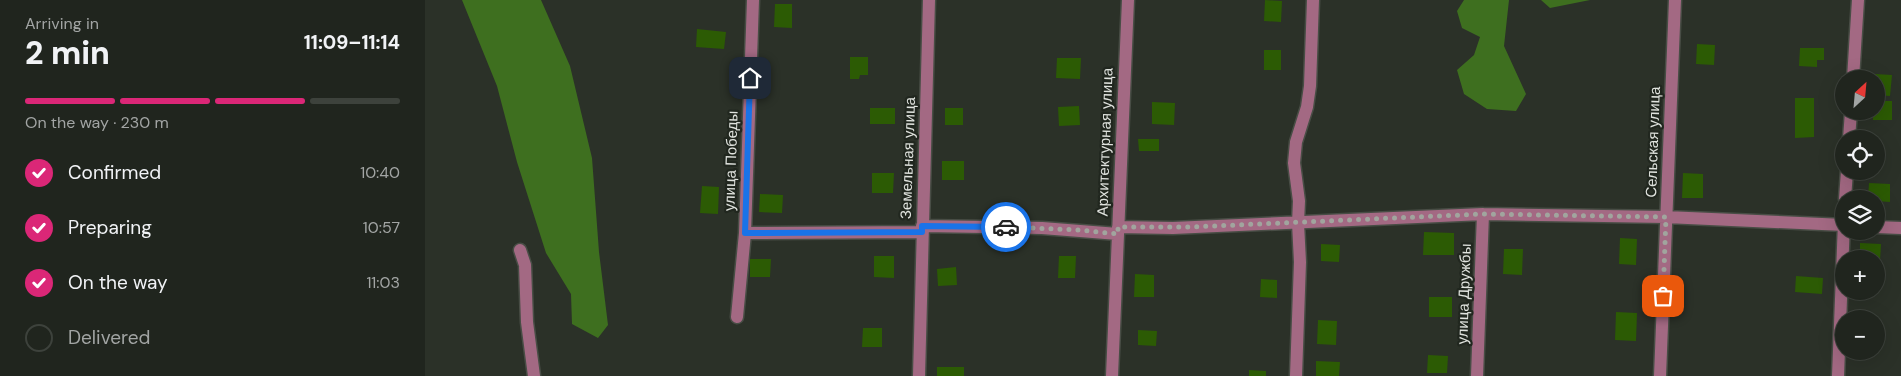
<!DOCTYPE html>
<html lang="en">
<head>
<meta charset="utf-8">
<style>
  :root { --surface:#20251e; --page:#2d312b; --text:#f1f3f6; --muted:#a2a5a4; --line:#3d423c; --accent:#db2777 }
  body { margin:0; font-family:"DM Sans",sans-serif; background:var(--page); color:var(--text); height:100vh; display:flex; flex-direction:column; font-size:19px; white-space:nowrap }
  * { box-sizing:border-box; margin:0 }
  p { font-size:16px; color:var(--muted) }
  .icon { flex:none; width:28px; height:28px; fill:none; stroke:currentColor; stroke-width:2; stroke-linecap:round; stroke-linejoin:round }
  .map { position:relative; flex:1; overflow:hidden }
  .panel { display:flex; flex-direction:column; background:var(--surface); width:425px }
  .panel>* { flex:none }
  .needle { width:32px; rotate:26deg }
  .buttons { position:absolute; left:1410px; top:70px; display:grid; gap:10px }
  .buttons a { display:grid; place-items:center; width:50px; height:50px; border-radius:50%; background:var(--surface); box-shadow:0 5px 20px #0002,0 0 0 1px var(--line); font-size:25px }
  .pin { position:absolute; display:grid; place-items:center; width:42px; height:42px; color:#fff; margin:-21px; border-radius:10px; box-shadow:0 2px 8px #0006 }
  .courier { position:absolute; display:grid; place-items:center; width:50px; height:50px; margin:-25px; border:4px solid #1a73e8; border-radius:50%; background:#fff; color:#222; box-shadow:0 1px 6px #0007 }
  .head em { font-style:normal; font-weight:800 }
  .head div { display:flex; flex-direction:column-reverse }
  .head { display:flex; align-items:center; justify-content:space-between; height:85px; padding:0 25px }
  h1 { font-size:32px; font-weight:800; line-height:38px }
  .bar { display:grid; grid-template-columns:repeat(4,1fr); gap:8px 5px; align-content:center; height:60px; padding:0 25px }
  .bar i { height:6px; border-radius:4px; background:var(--line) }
  .bar .active { background:var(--accent) }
  .bar p { grid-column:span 4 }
  ol { padding:0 25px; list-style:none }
  li { display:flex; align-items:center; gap:15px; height:55px }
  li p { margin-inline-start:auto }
  li .icon { padding:5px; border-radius:50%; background:var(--accent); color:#fff; stroke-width:4 }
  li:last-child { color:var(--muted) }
  li i { width:28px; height:28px; border:2px solid var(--line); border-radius:50% }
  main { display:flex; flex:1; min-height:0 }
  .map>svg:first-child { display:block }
</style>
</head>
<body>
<main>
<section class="panel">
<div class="head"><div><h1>2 min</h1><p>Arriving in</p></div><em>11:09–11:14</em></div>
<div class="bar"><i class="active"></i><i class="active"></i><i class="active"></i><i></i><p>On the way · 230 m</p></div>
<ol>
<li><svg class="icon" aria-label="check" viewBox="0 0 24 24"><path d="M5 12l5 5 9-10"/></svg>Confirmed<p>10:40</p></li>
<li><svg class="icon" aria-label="check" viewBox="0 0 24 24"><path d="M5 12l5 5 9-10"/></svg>Preparing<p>10:57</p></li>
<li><svg class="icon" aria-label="check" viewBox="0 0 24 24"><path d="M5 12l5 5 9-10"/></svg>On the way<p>11:03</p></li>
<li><i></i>Delivered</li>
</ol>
</section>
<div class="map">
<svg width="1476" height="376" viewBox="0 0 1476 376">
  <rect width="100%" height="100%" fill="#2b3128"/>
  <path fill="#3e6f1f" d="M37,0h79l29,66 22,92 7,94 9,73 -10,13 -26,-14 -1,-30 -25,-41 -29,-91 -20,-76z
    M1039,0h45l-5,46 22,48 -10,17 -29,-2 -23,-15 -7,-24 17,-15 6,-18 -18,-9 -5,-17z
    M1116,0h49l-40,8z"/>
  <path fill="#2c5b04" d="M840,0l17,1 -1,21 -17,-1z
    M350,4h17v24l-18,-1z
    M272,29l29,3 -2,17 -28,-2z
    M1272,44l18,1 -1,20 -18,-1z
    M1375,48h24v12h-7v7l-18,-1z
    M839,50h17v20h-17z
    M425,57h18v18h-8l-1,4h-9z
    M632,58h24l-1,21 -24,-1z
    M1450,74l17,1 -2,21 -14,-1z
    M1370,98h19v39l-19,1z
    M1451,101h16v19h-19v-9h3z
    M727,102l23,1 -1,22 -22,-1z
    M654,106l1,19 -21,1 -1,-19z
    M445,108h25v16h-25z
    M520,108h18v17h-18z
    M713,139h21v12h-20z
    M517,161h22v19h-22z
    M447,173h22l-1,20h-21z
    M1258,173l20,1v24h-21z
    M1444,183l21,1v18l-14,-1v-2h-8z
    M277,186l17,1 -1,27 -18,-1z
    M335,194l23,1 -1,18 -23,-1z
    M999,232l30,1v22h-31z
    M1195,238l17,1 -1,26 -17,-1z
    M1435,243l21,1 -1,17h-4v-2h-16z
    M896,244l19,1 -1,17 -18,-1z
    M1079,249h19l-1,26 -19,-1z
    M449,256h20v22l-20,-1z
    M634,256h17l-1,22h-17z
    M325,259h21l-1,18h-20z
    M531,267l1,18 -19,1 -1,-17z
    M710,274l19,1v22h-20z
    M1371,276l27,2 -1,16 -27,-2z
    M836,279l16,1v18l-17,-1z
    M1004,297h23v20h-23z
    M1191,312l21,1 -1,28 -21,-1z
    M893,320l19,1 -1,24 -19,-1z
    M438,328h19v19h-20z
    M713,330l19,1 -1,15 -18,-1z
    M1003,355l20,1 -1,17h-20z
    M891,361l24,1 -1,14h-23z
    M512,367h27v9h-27z
    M824,370l17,1v5h-17z"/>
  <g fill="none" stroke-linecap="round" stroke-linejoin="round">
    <g stroke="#484d45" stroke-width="15">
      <path id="minor" d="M1428,79l5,-79
        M1424,139l2,-28
        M1420,199l2,-28
        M497,226l120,2 76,6
        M693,227l55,1 310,-14 183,3 178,8
        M1451,227l25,1
        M320,233l177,-1
        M95,250l5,15 2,57 7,54
        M312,317l8,-84 8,-233
        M494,376l10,-376
        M687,376l16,-376
        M871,376l4,-114 -2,-39 1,-22 -5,-38 2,-21 11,-35 3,-21 3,-86
        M1052,376l6,-162
        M1235,376l15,-376
        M1413,376l6,-154"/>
    </g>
    <use href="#minor" stroke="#a36983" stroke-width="12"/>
  </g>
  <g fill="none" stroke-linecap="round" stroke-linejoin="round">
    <path stroke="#a1a59e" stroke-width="5" stroke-dasharray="0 9" d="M581,227l73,3 39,4v-7h73l292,-13 183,3 -3,79"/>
    <path stroke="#1a73e8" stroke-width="6" d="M325,78l-5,155 177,-1v-6l84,1"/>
  </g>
  <g text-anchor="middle" stroke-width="4.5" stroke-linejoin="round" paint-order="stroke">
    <g font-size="15" fill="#e0e3de" stroke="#21271f">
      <text transform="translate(680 142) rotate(-88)" y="5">Архитектурная улица</text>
      <text transform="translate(1228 142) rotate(-88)" y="5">Сельская улица</text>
      <text transform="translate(483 158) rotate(-88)" y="5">Земельная улица</text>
      <text transform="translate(306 161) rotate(-88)" y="5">улица Победы</text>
      <text transform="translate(1039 294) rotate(-88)" y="5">улица Дружбы</text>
    </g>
  </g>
</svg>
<div class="buttons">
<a><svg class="needle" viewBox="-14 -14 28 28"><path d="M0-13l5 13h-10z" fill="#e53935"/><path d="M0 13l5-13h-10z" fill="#a2a5a4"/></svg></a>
<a><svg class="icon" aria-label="locate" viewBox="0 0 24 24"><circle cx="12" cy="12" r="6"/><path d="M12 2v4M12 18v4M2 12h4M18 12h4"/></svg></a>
<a><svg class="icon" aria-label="layers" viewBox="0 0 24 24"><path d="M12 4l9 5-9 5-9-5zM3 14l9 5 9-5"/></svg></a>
<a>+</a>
<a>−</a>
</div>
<div class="pin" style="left:1238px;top:296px;background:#ea580c"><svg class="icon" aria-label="bag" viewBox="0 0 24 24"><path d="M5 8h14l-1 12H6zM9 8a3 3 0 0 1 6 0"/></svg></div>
<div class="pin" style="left:325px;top:78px;background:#1f2937"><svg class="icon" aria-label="home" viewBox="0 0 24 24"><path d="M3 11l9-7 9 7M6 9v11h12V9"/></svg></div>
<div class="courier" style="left:581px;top:227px"><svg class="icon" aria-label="car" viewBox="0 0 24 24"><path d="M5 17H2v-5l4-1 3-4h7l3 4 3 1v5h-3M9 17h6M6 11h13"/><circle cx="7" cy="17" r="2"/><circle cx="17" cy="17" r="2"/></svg></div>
</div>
</main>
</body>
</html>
